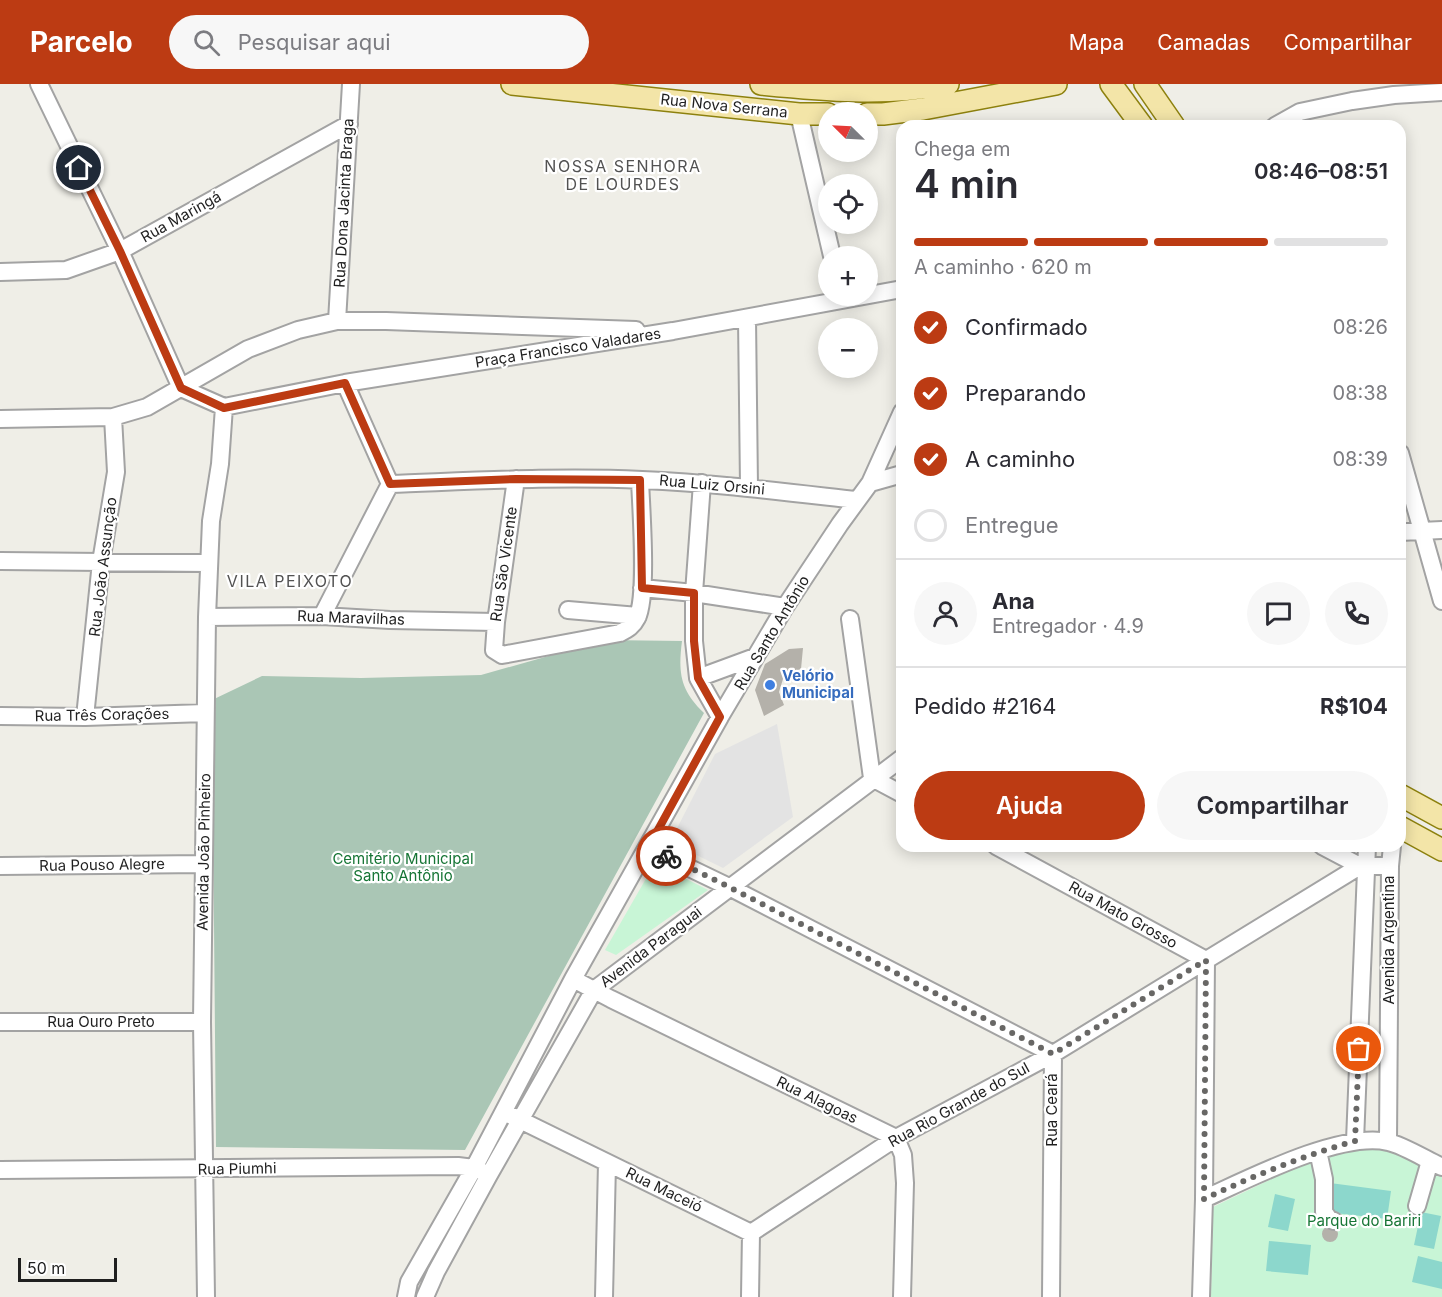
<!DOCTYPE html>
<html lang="pt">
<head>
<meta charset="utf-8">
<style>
  :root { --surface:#fff; --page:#f7f7f7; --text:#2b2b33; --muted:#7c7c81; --line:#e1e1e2; --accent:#bc3b13 }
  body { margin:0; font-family:Inter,sans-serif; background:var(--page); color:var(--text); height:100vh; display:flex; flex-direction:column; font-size:22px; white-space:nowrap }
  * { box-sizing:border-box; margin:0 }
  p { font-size:20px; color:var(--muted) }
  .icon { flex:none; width:33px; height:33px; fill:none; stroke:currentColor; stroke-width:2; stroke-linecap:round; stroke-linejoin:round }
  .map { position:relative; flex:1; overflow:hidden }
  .sheet { position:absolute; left:896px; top:36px; width:510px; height:732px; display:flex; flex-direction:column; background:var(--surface); border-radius:18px; box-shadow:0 3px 15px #0003 }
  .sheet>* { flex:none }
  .needle { width:39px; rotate:294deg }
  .tools { position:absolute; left:818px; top:18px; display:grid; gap:12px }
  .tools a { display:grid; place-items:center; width:60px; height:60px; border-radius:50%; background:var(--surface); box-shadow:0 3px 15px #0003; font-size:30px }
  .scale { position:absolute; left:18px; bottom:15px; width:99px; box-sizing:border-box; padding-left:6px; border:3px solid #1f1f1f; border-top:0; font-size:16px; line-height:21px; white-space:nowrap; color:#1f1f1f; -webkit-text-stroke:4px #fff; paint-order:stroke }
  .pin { position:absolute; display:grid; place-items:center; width:51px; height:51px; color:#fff; margin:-26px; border:3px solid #fff; border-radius:50%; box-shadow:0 2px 6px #0007 }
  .courier { position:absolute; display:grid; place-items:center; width:60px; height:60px; margin:-30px; border:4px solid #bc3b13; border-radius:50%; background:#fff; color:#222; box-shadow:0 2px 8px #0007 }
  .summary em { font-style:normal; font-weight:600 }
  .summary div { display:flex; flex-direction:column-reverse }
  .summary { display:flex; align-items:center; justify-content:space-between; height:102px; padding:0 18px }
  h1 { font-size:39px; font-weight:600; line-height:45px }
  .bar { display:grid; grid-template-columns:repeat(4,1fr); gap:9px 6px; align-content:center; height:72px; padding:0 18px }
  .bar i { height:8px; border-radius:4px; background:var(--line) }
  .bar .selected { background:var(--accent) }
  .bar p { grid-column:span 4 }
  .line { display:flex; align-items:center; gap:15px; padding:0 18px; border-top:2px solid var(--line) }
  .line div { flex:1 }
  .round { display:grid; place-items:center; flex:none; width:63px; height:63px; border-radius:32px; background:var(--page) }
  ol { padding:0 18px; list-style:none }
  li { display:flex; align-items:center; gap:18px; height:66px }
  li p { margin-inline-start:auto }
  li .icon { padding:6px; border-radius:50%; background:var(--accent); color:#fff; stroke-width:4 }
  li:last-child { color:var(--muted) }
  li i { width:33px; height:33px; border:3px solid var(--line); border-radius:50% }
  .action { display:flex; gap:12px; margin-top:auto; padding:12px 18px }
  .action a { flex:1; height:69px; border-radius:36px; background:var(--accent); color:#fff; font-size:24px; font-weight:600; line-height:69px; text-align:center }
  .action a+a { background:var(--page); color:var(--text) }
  header { display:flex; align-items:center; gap:36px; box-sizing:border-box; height:84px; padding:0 30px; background:var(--accent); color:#fff }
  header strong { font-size:28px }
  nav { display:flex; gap:33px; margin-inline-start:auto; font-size:21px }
  .search { width:420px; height:54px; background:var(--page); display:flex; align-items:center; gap:15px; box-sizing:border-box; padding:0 21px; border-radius:33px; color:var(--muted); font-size:22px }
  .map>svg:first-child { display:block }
</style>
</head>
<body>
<header>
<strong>Parcelo</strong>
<div class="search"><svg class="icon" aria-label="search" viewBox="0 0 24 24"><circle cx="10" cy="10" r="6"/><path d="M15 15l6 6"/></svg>Pesquisar aqui</div>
<nav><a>Mapa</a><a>Camadas</a><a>Compartilhar</a></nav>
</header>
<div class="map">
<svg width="1442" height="1213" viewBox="0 0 1442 1213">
  <rect width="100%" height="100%" fill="#efeee7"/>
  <path fill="#aac6b5" d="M605,556l77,1c-4,32 -2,49 22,72l-239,437 -249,-3 -4,-447 50,-24 99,2 120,-3z"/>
  <path fill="#c8f5d6" d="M655,779l53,27 -92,65 -11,-5z
    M1356,1061h25l61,30v122h-231l2,-90 102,-49z"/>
  <path fill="#8cd7cc" d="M1330,1099l61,8 -4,28 -61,-7z
    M1275,1110l20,5 -7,32 -20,-4z
    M1421,1128l20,4 -7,33 -20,-4z
    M1269,1157l42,4 -3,30 -42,-4z
    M1418,1172l24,6v27l-30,-7z"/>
  <path fill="#e3e3e3" d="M777,640l16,93 -70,51 -53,-26 45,-88z"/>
  <path fill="#b4b1aa" d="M803,564l-2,21 -7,2 -11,8 -4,13 5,13 -20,11 -9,-26 10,-26 24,-15z
    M1322 1150a8 8 0 1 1 16 0a8 8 0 1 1-16 0Z"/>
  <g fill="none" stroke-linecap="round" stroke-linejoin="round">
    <g stroke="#a3a3a3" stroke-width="20">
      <path id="minor" d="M39,0l81,167 61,137
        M799,30l33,142
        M1275,42l25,-14 52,-11 42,-6 48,-3
        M0,188l66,-2 54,-19 229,-127
        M747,234l2,169
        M337,237l14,-237
        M345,299l45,101
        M181,304l43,19 121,-24 328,-52 229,-42
        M0,335l113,-2 34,-10 101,-58 50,-19 39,-9h49l250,9
        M1400,369l42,148
        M516,395l-20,143 -2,28 8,5 118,-22c8,-4 13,-7 17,-15 11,-22 4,-110 3,-138
        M702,399l-8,110v48l4,37 22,39
        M870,399l32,-9
        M390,400c84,-3 168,-8 252,-4 72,3 143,12 214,20
        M1400,448l42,-2
        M0,477l208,2
        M642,504l52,5 91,14
        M568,526l70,6
        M322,532l68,-132
        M207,533l115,-1 68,4 106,2
        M850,535l22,159 30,16
        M698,594l57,-21
        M0,632l85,1 120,-4
        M85,633l16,-155 15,-90 -3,-55
        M996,762l210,114 -2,239 -3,98
        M1322,762l38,20
        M648,764l83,40 322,166 -2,243
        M0,782l204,-2
        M573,895l38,20 285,139 7,17 2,28 -3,114
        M0,938h202
        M510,1031l241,118 -1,64
        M1355,1057l12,-295
        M1388,1058l2,-276 2,-20
        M1318,1067l6,28v33l5,7 5,2
        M0,1086l458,-4 16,2 7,3
        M1204,1115c44,-20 137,-68 184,-57 15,3 39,18 54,25
        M1417,1122l13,-45
        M751,1149l145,-95 157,-84 307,-188h30
        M206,1213l-4,-275 5,-405 4,-96 9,-57 4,-57
        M406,1213l3,-15 65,-114 99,-189 147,-262 65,-110 55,-83 30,-41 32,-71
        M425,1213l11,-25 53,-97 105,-185 308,-232
        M604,1213l3,-134"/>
    </g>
    <g stroke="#8d810e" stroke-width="24">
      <path id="major" d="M512,0l287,30h29
        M761,0c62,6 124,12 187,0
        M1111,0l31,42
        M1145,0l29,42
        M867,30h16l40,-5 133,-25
        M1400,711l42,23
        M1400,743l42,23"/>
    </g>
    <use href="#minor" stroke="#fff" stroke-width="16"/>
    <use href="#major" stroke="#f3e5a8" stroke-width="21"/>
  </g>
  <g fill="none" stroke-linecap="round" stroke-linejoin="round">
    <path stroke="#686765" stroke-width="6" stroke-dasharray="0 10.8" d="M666,772l65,32 322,166 153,-94 -2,239c49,-23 99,-43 151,-58l4,-92"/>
    <path stroke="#bc3b13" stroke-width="8" d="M79,84l41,83 61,137 43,20 121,-25 45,101 126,-5 124,1 2,108 52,5v48l4,37 22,39 -72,131 18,8"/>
  </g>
  <circle fill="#3f7fe0" stroke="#fff" stroke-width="2" cx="770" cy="601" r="6"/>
  <g text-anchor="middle" stroke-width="4.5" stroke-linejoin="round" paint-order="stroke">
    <g font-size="15" fill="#1f1f1f" stroke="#fff">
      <text transform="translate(724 22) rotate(6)" y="5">Rua Nova Serrana</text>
      <text transform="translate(344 119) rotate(-87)" y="5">Rua Dona Jacinta Braga</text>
      <text transform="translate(181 133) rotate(-29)" y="5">Rua Maringá</text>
      <text transform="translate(568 264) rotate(-9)" y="5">Praça Francisco Valadares</text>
      <text transform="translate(712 401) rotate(5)" y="5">Rua Luiz Orsini</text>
      <text transform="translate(504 480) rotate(-82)" y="5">Rua São Vicente</text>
      <text transform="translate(103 483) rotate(-83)" y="5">Rua João Assunção</text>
      <text transform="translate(351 534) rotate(2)" y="5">Rua Maravilhas</text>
      <text transform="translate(772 549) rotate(-59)" y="5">Rua Santo Antônio</text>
      <text transform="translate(102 631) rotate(-1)" y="5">Rua Três Corações</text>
      <text transform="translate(204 768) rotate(-89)" y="5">Avenida João Pinheiro</text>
      <text transform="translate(102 781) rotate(-1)" y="5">Rua Pouso Alegre</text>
      <text transform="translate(1123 831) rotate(29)" y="5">Rua Mato Grosso</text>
      <text transform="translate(1389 856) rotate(-90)" y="5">Avenida Argentina</text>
      <text transform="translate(651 863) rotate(-37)" y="5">Avenida Paraguai</text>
      <text x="101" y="943">Rua Ouro Preto</text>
      <text transform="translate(817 1016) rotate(26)" y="5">Rua Alagoas</text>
      <text transform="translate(959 1021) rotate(-29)" y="5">Rua Rio Grande do Sul</text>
      <text transform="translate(1052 1026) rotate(-90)" y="5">Rua Ceará</text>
      <text transform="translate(237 1085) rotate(-1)" y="5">Rua Piumhi</text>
      <text transform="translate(664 1106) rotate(26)" y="5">Rua Maceió</text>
    </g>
    <g font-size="15" font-weight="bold" fill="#366cbe" stroke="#fff" text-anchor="start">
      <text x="782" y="597">Velório<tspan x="782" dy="17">Municipal</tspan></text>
    </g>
    <g font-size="15" fill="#167535" stroke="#fff">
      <text x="403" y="780">Cemitério Municipal<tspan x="403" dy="17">Santo Antônio</tspan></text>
      <text x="1364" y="1142">Parque do Bariri</text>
    </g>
    <g font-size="16" letter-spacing="1.5" fill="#525252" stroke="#fff">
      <text x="623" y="88">NOSSA SENHORA<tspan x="623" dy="18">DE LOURDES</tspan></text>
      <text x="290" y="503">VILA PEIXOTO</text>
    </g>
  </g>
</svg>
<div class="tools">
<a><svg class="needle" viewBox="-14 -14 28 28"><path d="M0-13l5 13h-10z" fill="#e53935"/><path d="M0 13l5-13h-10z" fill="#7c7c81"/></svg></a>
<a><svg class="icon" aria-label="locate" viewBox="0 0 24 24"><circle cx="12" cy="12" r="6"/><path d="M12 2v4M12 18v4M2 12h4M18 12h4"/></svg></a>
<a>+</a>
<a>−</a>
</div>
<div class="scale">50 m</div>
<div class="pin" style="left:1359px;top:965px;background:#ea580c"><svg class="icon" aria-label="bag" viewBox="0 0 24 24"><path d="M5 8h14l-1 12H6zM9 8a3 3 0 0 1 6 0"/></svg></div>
<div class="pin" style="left:79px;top:84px;background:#1f2937"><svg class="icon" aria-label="home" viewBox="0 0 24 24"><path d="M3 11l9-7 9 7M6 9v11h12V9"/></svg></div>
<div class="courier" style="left:666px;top:772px"><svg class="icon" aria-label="bike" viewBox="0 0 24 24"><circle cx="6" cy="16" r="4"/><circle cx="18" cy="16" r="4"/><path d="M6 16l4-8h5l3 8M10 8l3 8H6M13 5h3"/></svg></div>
<section class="sheet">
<div class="summary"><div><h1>4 min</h1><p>Chega em</p></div><em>08:46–08:51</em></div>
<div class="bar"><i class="selected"></i><i class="selected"></i><i class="selected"></i><i></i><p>A caminho · 620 m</p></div>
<ol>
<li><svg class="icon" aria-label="check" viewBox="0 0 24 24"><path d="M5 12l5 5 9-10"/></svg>Confirmado<p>08:26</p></li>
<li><svg class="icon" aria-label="check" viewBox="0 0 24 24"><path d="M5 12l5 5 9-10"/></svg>Preparando<p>08:38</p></li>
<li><svg class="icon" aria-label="check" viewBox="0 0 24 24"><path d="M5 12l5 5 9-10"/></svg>A caminho<p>08:39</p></li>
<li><i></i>Entregue</li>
</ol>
<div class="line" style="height:108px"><a class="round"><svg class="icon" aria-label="person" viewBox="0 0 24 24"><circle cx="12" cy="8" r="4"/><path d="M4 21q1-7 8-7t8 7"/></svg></a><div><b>Ana</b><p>Entregador · 4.9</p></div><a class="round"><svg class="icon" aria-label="chat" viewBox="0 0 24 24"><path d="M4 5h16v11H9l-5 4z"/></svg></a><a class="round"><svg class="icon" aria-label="phone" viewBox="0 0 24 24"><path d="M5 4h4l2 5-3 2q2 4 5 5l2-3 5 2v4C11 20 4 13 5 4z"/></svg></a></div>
<div class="line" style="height:78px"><div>Pedido #2164</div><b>R$104</b></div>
<div class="action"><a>Ajuda</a><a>Compartilhar</a></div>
</section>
</div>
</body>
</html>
